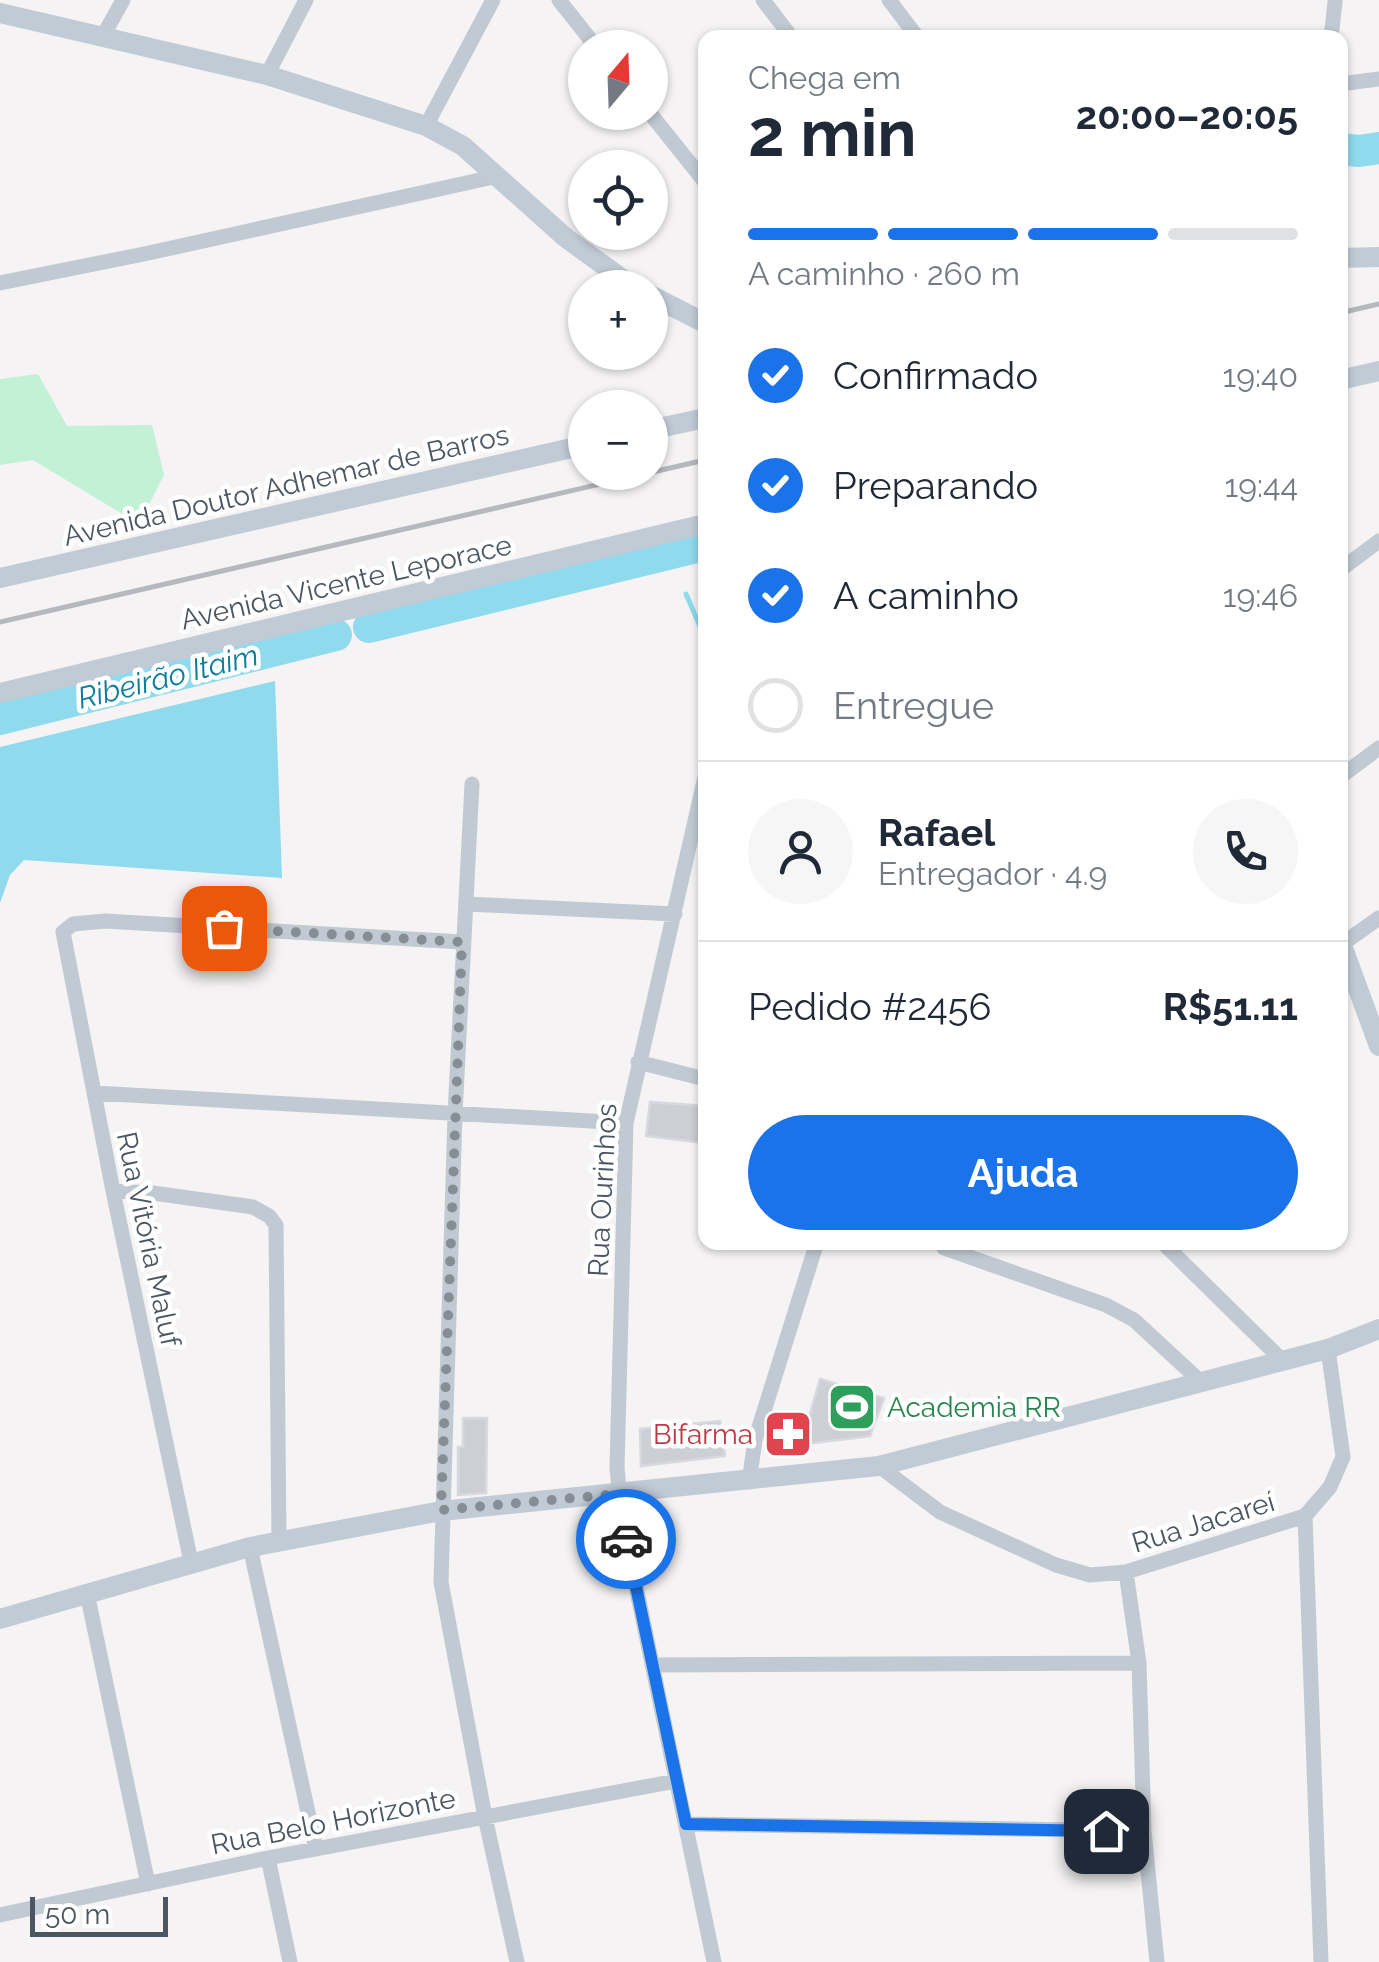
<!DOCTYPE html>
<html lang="pt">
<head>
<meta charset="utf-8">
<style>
  :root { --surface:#fff; --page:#f6f6f7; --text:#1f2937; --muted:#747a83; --line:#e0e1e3; --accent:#1a73e8 }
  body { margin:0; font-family:Raleway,sans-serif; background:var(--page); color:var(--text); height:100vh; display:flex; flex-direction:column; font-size:38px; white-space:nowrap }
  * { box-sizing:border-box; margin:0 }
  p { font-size:32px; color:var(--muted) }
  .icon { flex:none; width:55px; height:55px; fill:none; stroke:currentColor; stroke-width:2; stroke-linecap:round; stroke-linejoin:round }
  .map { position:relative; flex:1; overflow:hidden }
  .details { position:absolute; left:698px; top:30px; width:650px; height:1220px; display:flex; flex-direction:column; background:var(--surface); border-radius:20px; box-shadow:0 2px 8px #0004 }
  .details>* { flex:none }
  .needle { width:65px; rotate:19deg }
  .fabs { position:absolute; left:568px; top:30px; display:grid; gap:20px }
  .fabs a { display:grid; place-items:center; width:100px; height:100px; border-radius:50%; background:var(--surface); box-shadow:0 2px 8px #0004; font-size:50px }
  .scale { position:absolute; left:30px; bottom:25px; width:138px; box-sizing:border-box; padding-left:10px; border:5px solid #4a5661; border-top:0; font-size:28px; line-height:35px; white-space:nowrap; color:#4a5661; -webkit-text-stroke:8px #fff; paint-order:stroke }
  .pin { position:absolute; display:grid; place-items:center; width:85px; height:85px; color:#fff; margin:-42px; border-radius:20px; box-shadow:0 5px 15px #0006 }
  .courier { position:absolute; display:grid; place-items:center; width:100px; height:100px; margin:-50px; border:8px solid #1a73e8; border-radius:50%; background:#fff; color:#222; box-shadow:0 2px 12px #0007 }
  .summary em { font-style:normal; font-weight:700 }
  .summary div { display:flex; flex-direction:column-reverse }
  .summary { display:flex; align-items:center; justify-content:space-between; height:170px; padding:0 50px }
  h1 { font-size:65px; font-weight:700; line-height:75px }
  .bar { display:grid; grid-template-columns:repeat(4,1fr); gap:15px 10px; align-content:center; height:120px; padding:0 50px }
  .bar i { height:12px; border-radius:8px; background:var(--line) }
  .bar .on { background:var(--accent) }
  .bar p { grid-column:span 4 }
  .line { display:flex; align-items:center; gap:25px; padding:0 50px; border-top:2px solid var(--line) }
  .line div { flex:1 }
  .round { display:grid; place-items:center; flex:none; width:105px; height:105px; border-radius:52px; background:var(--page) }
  ol { padding:0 50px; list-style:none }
  li { display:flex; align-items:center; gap:30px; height:110px }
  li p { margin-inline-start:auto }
  li .icon { padding:10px; border-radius:50%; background:var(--accent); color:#fff; stroke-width:4 }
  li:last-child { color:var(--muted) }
  li i { width:55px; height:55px; border:5px solid var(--line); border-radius:50% }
  .cta { display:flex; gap:20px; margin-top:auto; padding:20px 50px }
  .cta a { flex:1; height:115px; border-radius:60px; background:var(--accent); color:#fff; font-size:40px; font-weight:700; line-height:115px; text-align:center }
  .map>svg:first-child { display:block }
</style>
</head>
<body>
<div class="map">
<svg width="1379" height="1962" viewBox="0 0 1379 1962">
  <rect width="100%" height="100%" fill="#f5f3f3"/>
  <path fill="#c3f1d5" d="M38,374l29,52 85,-1 12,50 -25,49 -106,-64 -33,5v-86z"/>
  <path fill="#90daee" d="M275,681l7,197 -258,-18 -14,15 -10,28v-156z"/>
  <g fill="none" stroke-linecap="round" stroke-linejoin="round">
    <path stroke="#90daee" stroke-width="5" d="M686,594l19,44"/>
    <path stroke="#90daee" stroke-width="32" d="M1340,149l19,2 20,-3
      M369,627l336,-82
      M0,719l336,-84"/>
  </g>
  <path fill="#cdcfd5" stroke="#d7d9de" stroke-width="2.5" d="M650,1102l55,4v37l-59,-7z
    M820,1379l64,19 -14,38 -97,12 -7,-6 9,-29 32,11z
    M463,1418h24l-1,75 -28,2v-48h5z
    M720,1421l5,35 -84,10 -1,-37z"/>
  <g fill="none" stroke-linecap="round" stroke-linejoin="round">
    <path stroke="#c1cad2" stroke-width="15" d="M559,0l38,48
      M763,0l29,38
      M889,0l29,38
      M103,36l20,-36
      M1331,38l4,-36
      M267,75l39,-75
      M1340,84l39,-5
      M649,112l56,70
      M426,126l67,-126
      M0,283l144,-29 354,-78
      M1340,570l39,-29
      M705,777l-79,346 -9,345 5,51 92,443
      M1340,777l39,-29
      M472,784l-17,330 -14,468 44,235 32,145
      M466,904l209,10
      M1342,944l37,-26
      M638,1062l67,17
      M94,1093l532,30
      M113,1191l40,2 100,14 16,9 7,9 3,316
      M1162,1242l121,119
      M944,1248l162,57 28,15 67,62
      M879,1466l61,46 116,53 34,10 36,-3 179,-56
      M749,1482l6,-42 62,-198
      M1305,1516l16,446
      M1305,1516l25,-29 13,-30 -15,-108
      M250,1547l66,302
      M191,1562l-78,-371 -50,-259 10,-8 32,-3 357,21
      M1126,1572l13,91 5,168 13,131
      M87,1593l61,291
      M652,1665l487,-2
      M686,1824l458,7
      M268,1858l22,104
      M0,1915l268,-57 408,-77"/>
    <path stroke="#c1cbd6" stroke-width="20" d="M0,13l267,62 159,51 37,20 103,92 69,50
      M1340,258l39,-1
      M650,295l55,28
      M1340,380l39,-9
      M650,430l55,-12
      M0,578l585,-133
      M0,693l705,-169
      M1340,940l39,106
      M0,1619l250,-72 191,-36 438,-45 449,-117 51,-20"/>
    <path stroke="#b5b8bd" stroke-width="5" d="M1340,313l39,-9
      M0,622l705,-162"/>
  </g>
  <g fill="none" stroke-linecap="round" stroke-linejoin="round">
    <path stroke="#868d94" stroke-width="10" stroke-dasharray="0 18" d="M224,928l238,14 -21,568 177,-16 8,45"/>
    <path stroke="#1a73e8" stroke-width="12" d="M626,1539l60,285 420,7"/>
  </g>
  <defs>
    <g id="stadium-square" transform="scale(2.5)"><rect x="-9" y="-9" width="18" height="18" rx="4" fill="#2e9e5b" stroke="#fff"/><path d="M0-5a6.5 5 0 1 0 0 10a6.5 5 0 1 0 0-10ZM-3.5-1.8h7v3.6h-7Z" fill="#fff"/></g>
    <g id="pharmacy-square" transform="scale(2.5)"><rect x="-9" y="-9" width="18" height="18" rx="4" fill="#e0444e" stroke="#fff"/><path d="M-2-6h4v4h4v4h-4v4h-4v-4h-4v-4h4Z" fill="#fff"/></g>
  </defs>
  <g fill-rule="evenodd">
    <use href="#stadium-square" x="852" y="1407"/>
    <use href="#pharmacy-square" x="788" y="1434"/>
  </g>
  <g text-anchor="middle" stroke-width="9" stroke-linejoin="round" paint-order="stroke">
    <g font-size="28" fill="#4a5661" stroke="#fff">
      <text transform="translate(286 485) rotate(-13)" y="10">Avenida Doutor Adhemar de Barros</text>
      <text transform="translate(346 582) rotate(-13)" y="10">Avenida Vicente Leporace</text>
      <text transform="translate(602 1190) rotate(-87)" y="10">Rua Ourinhos</text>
      <text transform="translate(149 1239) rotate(78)" y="10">Rua Vitória Maluf</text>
      <text transform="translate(1203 1522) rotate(-17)" y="10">Rua Jacareí</text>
      <text transform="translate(333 1821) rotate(-11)" y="10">Rua Belo Horizonte</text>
    </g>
    <g font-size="28" fill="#27864d" stroke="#fff" text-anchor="start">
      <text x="887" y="1417">Academia RR</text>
    </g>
    <g font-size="28" fill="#be3a42" stroke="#fff" text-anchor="end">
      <text x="753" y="1444">Bifarma</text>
    </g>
    <g font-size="30" font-style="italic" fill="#0c7c9b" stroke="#fff">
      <text transform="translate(168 677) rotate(-14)" y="10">Ribeirão Itaim</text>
    </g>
  </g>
</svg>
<div class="fabs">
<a><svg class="needle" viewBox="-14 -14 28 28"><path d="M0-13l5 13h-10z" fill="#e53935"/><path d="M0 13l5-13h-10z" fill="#747a83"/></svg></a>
<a><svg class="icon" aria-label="locate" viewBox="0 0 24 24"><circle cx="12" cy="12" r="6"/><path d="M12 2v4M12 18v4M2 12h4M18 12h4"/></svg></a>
<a>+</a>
<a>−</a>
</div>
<div class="scale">50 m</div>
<div class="pin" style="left:224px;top:928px;background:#ea580c"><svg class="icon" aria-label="bag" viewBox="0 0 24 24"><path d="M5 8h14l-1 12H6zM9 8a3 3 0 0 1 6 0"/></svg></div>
<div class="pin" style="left:1106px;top:1831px;background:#1f2937"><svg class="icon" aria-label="home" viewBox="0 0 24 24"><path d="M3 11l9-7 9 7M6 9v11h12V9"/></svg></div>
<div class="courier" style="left:626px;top:1539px"><svg class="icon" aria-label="car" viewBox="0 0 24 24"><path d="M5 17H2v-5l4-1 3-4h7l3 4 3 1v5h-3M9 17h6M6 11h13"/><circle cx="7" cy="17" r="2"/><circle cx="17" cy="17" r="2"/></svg></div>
<section class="details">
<div class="summary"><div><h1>2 min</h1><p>Chega em</p></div><em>20:00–20:05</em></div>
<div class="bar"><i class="on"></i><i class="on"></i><i class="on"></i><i></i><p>A caminho · 260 m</p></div>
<ol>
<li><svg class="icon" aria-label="check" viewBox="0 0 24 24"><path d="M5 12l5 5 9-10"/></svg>Confirmado<p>19:40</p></li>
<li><svg class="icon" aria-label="check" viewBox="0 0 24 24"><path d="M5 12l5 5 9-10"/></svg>Preparando<p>19:44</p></li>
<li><svg class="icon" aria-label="check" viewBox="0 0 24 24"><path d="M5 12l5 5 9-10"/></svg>A caminho<p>19:46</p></li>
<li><i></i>Entregue</li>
</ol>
<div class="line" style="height:180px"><a class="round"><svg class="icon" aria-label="person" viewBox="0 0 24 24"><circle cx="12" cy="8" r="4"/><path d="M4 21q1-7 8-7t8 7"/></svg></a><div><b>Rafael</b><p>Entregador · 4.9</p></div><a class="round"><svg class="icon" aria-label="phone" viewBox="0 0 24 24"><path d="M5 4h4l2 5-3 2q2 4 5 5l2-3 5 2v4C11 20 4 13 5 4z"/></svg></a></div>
<div class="line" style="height:130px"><div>Pedido #2456</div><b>R$51.11</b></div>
<div class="cta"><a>Ajuda</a></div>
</section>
</div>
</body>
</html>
